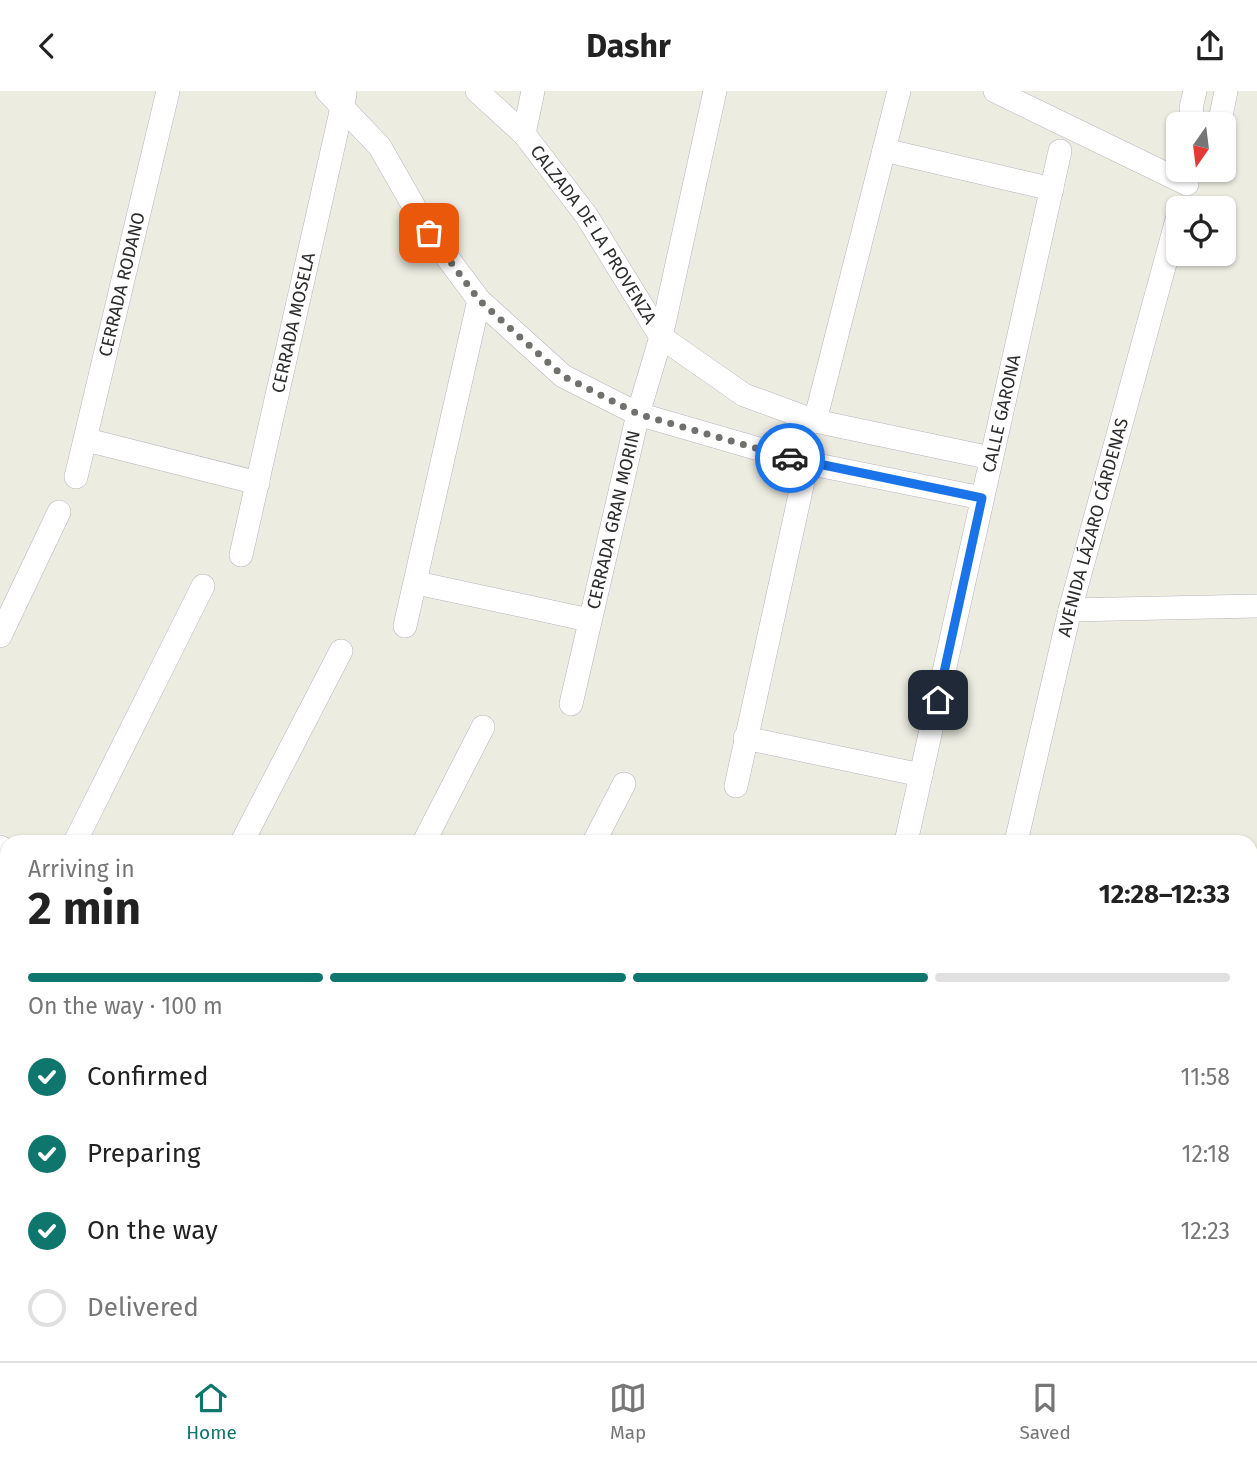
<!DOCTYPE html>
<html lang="en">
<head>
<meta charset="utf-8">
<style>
  :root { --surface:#fff; --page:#f2f2f2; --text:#222; --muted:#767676; --line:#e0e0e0; --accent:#0f766e }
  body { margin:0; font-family:"Fira Sans",sans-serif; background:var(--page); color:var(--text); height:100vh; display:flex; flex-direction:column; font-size:26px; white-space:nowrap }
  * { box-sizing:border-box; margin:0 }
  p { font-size:23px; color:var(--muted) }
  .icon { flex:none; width:38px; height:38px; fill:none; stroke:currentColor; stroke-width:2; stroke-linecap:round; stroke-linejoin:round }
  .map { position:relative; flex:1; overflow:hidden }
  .sheet { position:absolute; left:0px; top:744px; width:1258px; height:527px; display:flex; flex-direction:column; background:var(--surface); border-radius:21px 21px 0 0; box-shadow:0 2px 5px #0004 }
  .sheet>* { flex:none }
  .needle { width:46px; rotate:194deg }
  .fabs { position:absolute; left:1166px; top:21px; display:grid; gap:14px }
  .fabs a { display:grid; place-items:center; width:70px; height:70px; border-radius:10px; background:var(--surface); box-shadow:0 2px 5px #0004; font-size:35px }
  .pin { position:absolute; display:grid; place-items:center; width:60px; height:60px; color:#fff; margin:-30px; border-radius:14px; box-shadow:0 4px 10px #0006 }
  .courier { position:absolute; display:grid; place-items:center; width:70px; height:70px; margin:-35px; border:5px solid #1a73e8; border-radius:50%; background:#fff; color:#222; box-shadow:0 2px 9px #0007 }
  .headline em { font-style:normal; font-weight:700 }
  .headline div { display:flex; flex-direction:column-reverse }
  .headline { display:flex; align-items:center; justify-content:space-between; height:119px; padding:0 28px }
  h1 { font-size:46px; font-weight:700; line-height:52px }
  .bar { display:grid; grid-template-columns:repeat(4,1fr); gap:10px 7px; align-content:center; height:84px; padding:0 28px }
  .bar i { height:9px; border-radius:5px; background:var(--line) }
  .bar .selected { background:var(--accent) }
  .bar p { grid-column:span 4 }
  ol { padding:0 28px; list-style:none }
  li { display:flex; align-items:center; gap:21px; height:77px }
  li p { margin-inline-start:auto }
  li .icon { padding:7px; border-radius:50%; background:var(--accent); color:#fff; stroke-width:4 }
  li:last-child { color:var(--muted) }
  li i { width:38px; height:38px; border:4px solid var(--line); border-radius:50% }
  header { display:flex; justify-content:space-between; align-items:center; height:91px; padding:0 28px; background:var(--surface); font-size:32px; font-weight:700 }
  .menu { display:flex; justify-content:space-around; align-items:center; height:98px; border-top:2px solid var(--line); background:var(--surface); font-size:19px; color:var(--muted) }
  .menu a { display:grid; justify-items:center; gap:4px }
  .menu .selected { color:var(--accent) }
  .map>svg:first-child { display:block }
</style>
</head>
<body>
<header><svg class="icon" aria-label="back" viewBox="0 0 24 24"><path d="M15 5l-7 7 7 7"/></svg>Dashr<svg class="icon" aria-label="share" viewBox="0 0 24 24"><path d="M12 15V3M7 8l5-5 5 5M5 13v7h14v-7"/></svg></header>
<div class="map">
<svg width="1257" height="1270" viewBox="0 0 1257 1270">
  <rect width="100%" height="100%" fill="#edece1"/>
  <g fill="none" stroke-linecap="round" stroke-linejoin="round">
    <g stroke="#b6b4bf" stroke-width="24">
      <g id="minor">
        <path d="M327,0l53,56 49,86 50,67 84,76 75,38 169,49 175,35"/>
        <path id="s1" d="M477,0l47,43 62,81 75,122 83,58 71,26 176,37"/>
        <path d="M995,0l192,93"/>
        <path d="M1194,33l-3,-16 4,-17"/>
        <path d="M1214,33l7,-8 5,-25"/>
        <path d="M524,43l9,-43"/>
        <path d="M884,59l168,39"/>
        <path d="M815,330l84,-330"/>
        <path d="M87,349l171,43"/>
        <path id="s2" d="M76,386l92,-386"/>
        <path id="s3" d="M241,464l104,-461"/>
        <path d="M417,492l172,37"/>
        <path d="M1070,519l187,-4"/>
        <path d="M405,535l74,-326"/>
        <path d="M0,545l59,-124"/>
        <path id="s4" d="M571,613l67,-290 23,-77 54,-246"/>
        <path d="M745,647l176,37"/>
        <path d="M736,695l71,-323"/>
        <path d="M75,751l128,-256"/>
        <path d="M242,751l99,-191"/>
        <path d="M424,751l59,-115"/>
        <path d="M594,751l30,-58"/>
        <path id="s5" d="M906,751l154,-691"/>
        <path id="s6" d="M1016,751l54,-232 108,-394"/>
        <path d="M0,756l7,4"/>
        <path d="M0,820l7,4"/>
        <path d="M0,900l7,-15"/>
        <path d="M177,1268l2,-4"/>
        <path d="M343,1270l3,-6"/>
        <path d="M510,1270l3,-6"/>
        <path d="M624,1270l3,-6"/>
        <path d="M782,1270l2,-6"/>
        <path d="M929,1270l2,-6"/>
      </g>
    </g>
    <use href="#minor" stroke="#fff" stroke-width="23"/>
  </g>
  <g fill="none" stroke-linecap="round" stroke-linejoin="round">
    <path stroke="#70706c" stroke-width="7" stroke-dasharray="0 12.6" d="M429,142l50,67 84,76 75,38 152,44"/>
    <path stroke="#1a73e8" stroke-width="9" d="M790,367l192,40 -44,202"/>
  </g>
  <g text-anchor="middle" stroke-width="6" stroke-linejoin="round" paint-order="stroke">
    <g font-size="18" fill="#2d2d2d" stroke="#fff">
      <text dy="6" stroke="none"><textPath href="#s1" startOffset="186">CALZADA DE LA PROVENZA</textPath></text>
      <text dy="6" stroke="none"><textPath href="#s2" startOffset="198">CERRADA RODANO</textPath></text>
      <text dy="6" stroke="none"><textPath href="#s3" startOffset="238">CERRADA MOSELA</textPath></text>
      <text dy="6" stroke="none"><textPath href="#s5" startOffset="439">CALLE GARONA</textPath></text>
      <text dy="6" stroke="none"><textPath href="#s4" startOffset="189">CERRADA GRAN MORIN</textPath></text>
      <text dy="6" stroke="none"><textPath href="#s6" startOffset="324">AVENIDA LÁZARO CÁRDENAS</textPath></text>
    </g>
  </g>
</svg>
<div class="fabs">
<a><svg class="needle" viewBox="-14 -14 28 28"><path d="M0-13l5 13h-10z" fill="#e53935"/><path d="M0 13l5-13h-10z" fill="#767676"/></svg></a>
<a><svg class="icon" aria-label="locate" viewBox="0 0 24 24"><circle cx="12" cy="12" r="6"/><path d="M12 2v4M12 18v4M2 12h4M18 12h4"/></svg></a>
</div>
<div class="pin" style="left:429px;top:142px;background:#ea580c"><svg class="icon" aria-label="bag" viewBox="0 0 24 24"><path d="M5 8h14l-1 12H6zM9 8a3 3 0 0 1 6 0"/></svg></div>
<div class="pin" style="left:938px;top:609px;background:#1f2937"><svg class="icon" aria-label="home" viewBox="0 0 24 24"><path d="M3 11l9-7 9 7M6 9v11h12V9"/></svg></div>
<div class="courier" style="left:790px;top:367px"><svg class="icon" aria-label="car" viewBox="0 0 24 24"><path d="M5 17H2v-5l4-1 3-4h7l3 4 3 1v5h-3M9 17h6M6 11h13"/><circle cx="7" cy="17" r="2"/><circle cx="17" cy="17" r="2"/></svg></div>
<section class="sheet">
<div class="headline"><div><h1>2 min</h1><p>Arriving in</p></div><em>12:28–12:33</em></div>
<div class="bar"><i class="selected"></i><i class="selected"></i><i class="selected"></i><i></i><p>On the way · 100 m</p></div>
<ol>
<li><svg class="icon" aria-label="check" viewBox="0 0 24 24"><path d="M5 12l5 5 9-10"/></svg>Confirmed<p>11:58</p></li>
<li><svg class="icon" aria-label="check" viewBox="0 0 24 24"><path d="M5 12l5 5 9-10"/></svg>Preparing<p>12:18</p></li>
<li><svg class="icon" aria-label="check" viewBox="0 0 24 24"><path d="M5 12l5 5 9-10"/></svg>On the way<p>12:23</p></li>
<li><i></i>Delivered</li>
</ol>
</section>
</div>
<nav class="menu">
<a class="selected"><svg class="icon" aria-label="home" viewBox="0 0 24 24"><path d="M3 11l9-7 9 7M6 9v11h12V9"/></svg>Home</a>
<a><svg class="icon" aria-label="map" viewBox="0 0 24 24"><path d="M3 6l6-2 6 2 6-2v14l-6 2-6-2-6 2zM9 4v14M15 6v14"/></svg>Map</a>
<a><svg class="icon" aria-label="saved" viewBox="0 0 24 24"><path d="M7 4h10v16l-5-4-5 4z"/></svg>Saved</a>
</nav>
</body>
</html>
